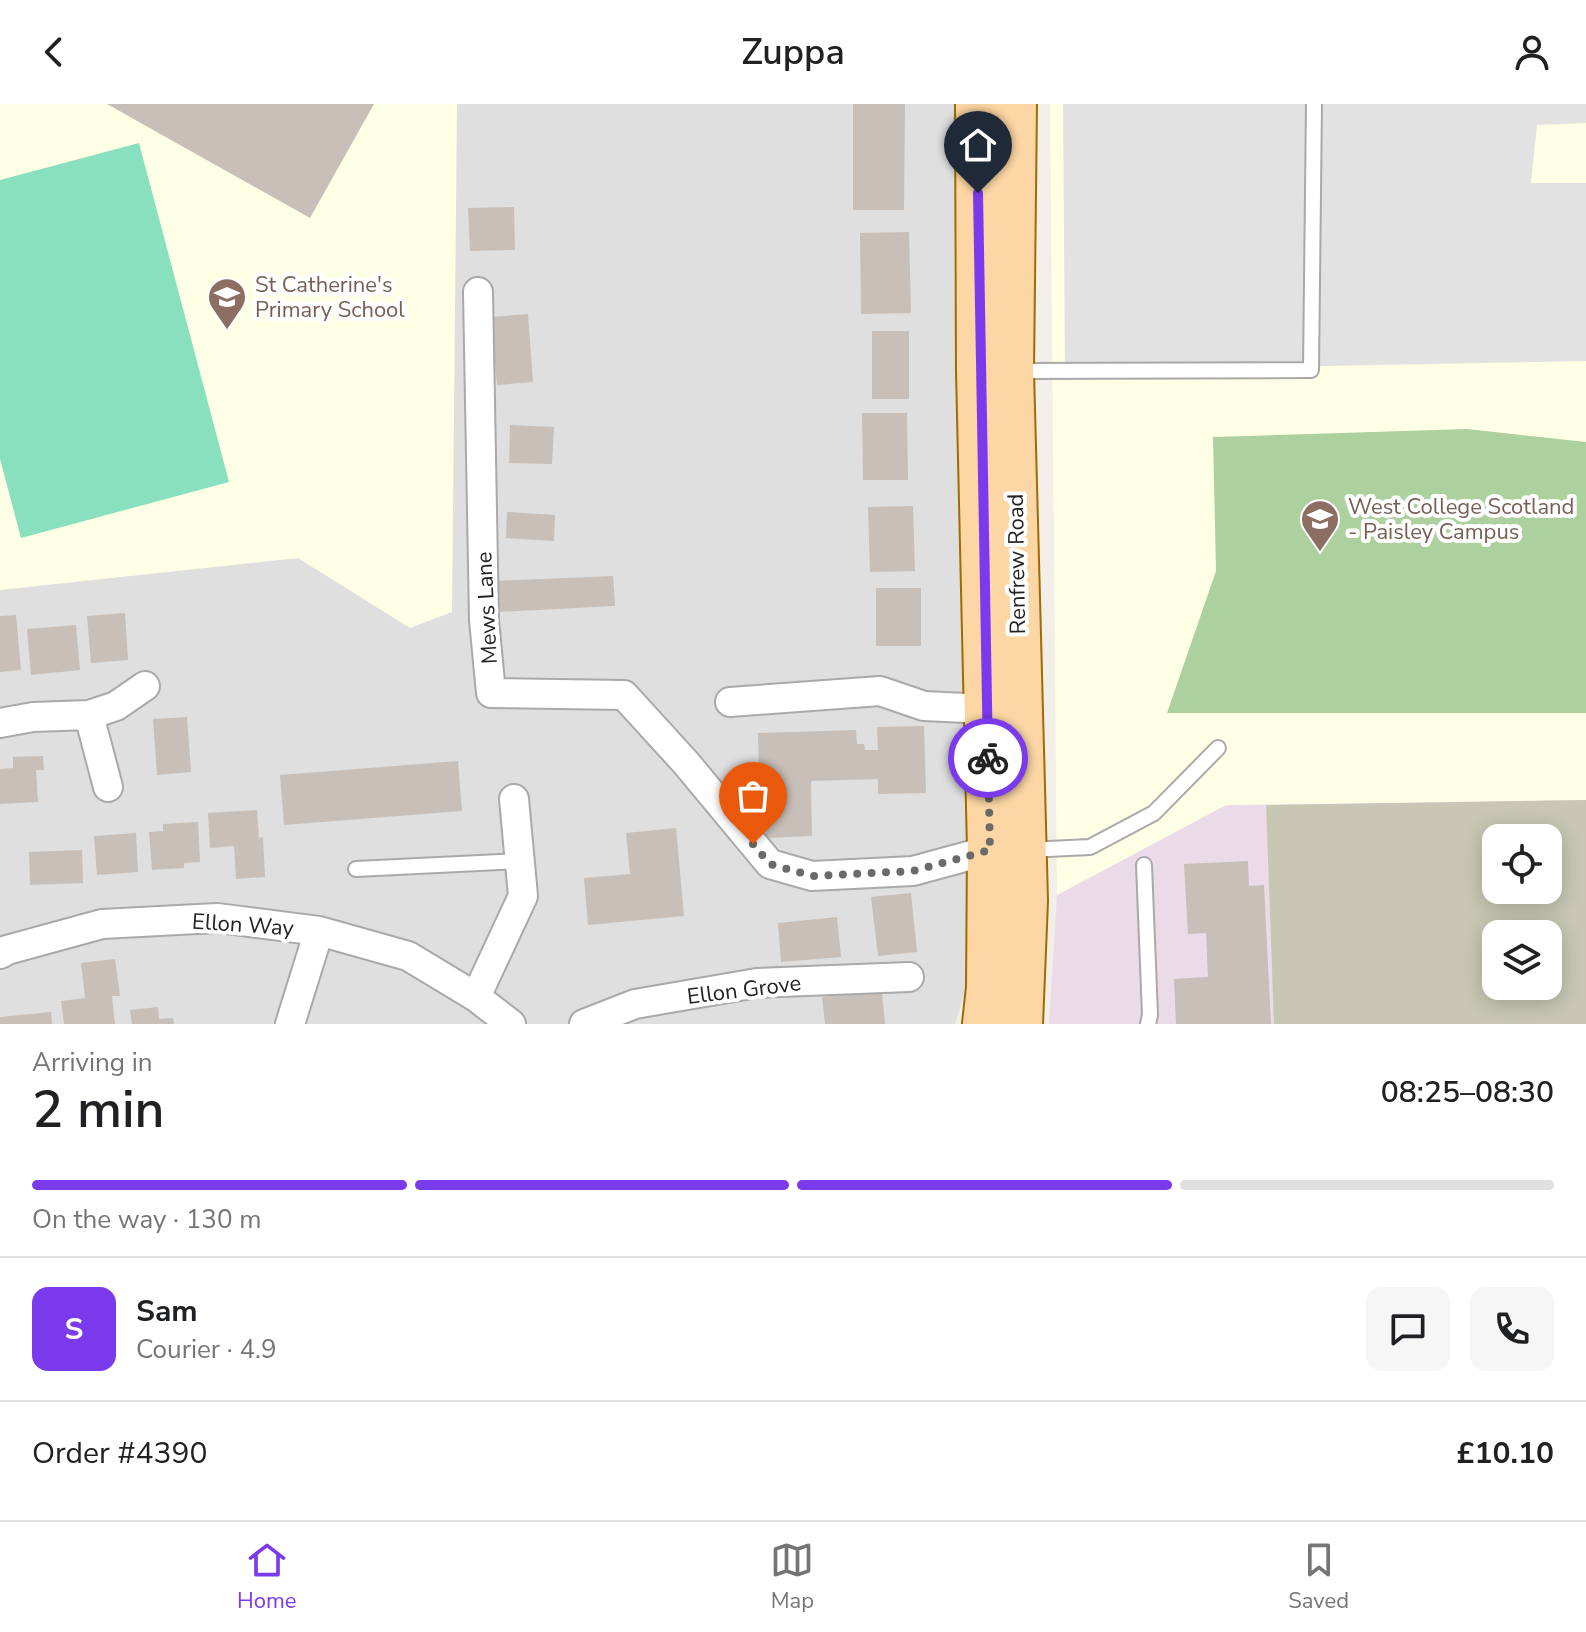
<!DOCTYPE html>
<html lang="en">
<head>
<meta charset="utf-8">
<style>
  :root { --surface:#fff; --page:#f6f6f6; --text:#202124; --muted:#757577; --line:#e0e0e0; --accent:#7c3aed }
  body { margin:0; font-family:"Nunito Sans",sans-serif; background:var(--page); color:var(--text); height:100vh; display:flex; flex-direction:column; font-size:30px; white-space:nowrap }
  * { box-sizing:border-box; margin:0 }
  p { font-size:26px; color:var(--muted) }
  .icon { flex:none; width:44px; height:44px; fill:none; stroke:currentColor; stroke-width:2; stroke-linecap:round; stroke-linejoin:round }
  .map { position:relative; height:920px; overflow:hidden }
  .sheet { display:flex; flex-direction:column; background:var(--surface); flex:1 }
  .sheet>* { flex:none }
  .fabs { position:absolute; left:1482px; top:720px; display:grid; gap:16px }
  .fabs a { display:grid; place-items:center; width:80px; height:80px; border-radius:16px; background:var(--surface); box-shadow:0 4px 20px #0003; font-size:40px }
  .pin { position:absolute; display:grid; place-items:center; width:68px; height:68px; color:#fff; margin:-82px -34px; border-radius:50% 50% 50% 0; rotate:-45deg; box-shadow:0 0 8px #0007 }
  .pin .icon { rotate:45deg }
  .courier { position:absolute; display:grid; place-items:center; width:80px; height:80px; margin:-40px; border:6px solid #7c3aed; border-radius:50%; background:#fff; color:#222; box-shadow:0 2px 10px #0007 }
  .headline em { font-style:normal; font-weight:600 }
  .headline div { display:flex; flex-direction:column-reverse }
  .headline { display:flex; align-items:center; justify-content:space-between; height:136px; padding:0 32px }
  h1 { font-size:52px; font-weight:600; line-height:60px }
  .bar { display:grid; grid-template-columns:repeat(4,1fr); gap:12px 8px; align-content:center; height:96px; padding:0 32px }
  .bar i { height:10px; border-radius:6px; background:var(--line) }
  .bar .selected { background:var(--accent) }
  .bar p { grid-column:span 4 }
  .line { display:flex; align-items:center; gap:20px; padding:0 32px; border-top:2px solid var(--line) }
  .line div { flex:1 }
  .round { display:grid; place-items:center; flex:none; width:84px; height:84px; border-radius:16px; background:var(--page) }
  header { display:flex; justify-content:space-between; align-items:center; height:104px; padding:0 32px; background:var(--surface); font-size:36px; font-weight:600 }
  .tabs { display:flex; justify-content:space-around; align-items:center; height:112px; border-top:2px solid var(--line); background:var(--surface); font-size:22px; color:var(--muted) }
  .tabs a { display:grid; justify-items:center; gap:4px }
  .tabs .selected { color:var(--accent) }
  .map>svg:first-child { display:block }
</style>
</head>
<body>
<header><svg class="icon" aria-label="back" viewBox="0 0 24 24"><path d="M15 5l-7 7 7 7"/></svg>Zuppa<svg class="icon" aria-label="person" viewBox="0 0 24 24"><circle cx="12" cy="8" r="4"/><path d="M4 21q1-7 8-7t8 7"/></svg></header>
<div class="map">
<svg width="1586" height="920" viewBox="0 0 1586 920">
  <rect width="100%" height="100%" fill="#f2efe9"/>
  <path fill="#e0dfdf" d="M0,0h957l-3,169 14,479 2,224 -15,48h-955z"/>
  <path fill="#ebdbe8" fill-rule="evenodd" d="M1586,696v224h-537l8,-129 169,-90zM1496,734h52v52h-52zM1496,830h52v52h-52z"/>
  <path fill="#ffffe5" d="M0,0h457l-5,508 -42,16 -112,-70 -298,32z
    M1050,0h536v696l-360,5 -169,90z"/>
  <path fill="#c7c7b4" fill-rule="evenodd" d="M1586,696v224h-312l-8,-219zM1496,734h52v52h-52zM1496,830h52v52h-52z"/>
  <path fill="#add19e" d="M1467,325l119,13v271h-419l49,-142 -3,-134z"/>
  <path fill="#88e0be" d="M139,39l90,339 -208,56 -21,-79v-279z"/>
  <path fill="#e2e2e2" d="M1063,0h523v19l-49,2 -6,58h55v178l-521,10z"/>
  <path fill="#c7bfb8" d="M107,0h267l-64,114z
    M853,0h52l-1,106h-51z
    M514,103l1,43 -45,1 -2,-43z
    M909,128l2,81 -50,1 -1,-81z
    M528,210l5,68 -36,3 -6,-68z
    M872,227h37v68h-37z
    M862,309h45l1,67h-45z
    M510,321l44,2 -2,37 -43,-1z
    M913,402l2,65 -45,1 -2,-65z
    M507,408l48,3 -1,26 -48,-3z
    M613,472l2,30 -119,6 -1,-31z
    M876,484h45v58h-45z
    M125,509l3,47 -37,3 -4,-47z
    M16,511l5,55 -21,2v-56z
    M76,521l4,45 -49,5 -4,-46z
    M187,613l4,55 -34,3 -4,-56z
    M924,622l2,67 -48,1v-15l-67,2 1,55 -46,2 -2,-60h-5l-1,-45 98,-3 1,14h7l1,6h13l-1,-23z
    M43,652l1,14h-8l2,32 -38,2v-35l13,-1v-11z
    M458,657l4,50 -178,14 -4,-50z
    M257,706l2,28 4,-1 2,40 -29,2 -2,-33 -24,2 -2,-35z
    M198,718l2,40 -16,1v5l-32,2 -3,-38 14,-1v-7z
    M676,724l8,88 -96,9 -4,-47 46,-4 -4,-41z
    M136,729l2,39 -41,3 -3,-39z
    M82,746l1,33 -53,2 -1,-33z
    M1248,757l1,25 15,-1 7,139h-95l-2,-45 34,-2 -2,-44 -18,1 -4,-70z
    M911,789l6,59 -39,4 -7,-59z
    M837,813l4,40 -60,5 -3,-39z
    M115,855l5,37h-8l3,28h-51l-3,-23 24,-3 -4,-35z
    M882,888l3,32h-60l-3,-27z
    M158,903l1,12 14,-1 1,6h-42l-2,-14z
    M51,908l1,12h-52v-7z"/>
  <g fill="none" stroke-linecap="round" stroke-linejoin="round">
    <g stroke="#a9a9a9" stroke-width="18">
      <path id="service" d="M1017,267l294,-1 3,-266
        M1027,746l63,-3 64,-34 64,-65
        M1144,761l6,150 -2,9
        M356,765l164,-8"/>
    </g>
    <g stroke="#a9a9a9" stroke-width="32">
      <path id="minor" d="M478,188l6,328 7,73 133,2 62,68 84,101 42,12 101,-5 77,-21h16
        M730,598l150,-11 44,15 62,3
        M89,611l19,72
        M0,619l33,-6 56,-2 27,-9 29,-20
        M0,850l7,-4 95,-26 115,-6 102,13 89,25 68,41 35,27
        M476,893l47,-101 -9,-97
        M290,920l29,-93
        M584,920l51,-20 122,-21 152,-6"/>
    </g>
    <g stroke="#a06b00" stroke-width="48">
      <path id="primary" d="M978,0l1,268 11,478 -1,138 -4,36
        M1014,0l-3,267 14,530 -5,123"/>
    </g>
    <use href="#service" stroke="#fff" stroke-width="14"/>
    <use href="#minor" stroke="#fff" stroke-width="28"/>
    <use href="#primary" stroke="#fcd6a4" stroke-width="44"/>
  </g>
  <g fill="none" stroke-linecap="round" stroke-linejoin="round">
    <path stroke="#6b6a68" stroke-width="8" stroke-dasharray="0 14.4" d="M753,740l17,20 42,12 101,-5 77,-21 -2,-92"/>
    <path stroke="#7c3aed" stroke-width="10" d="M978,89l10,565"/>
  </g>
  <defs>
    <g id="school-pin" transform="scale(2)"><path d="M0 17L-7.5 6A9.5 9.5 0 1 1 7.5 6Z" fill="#8d6e63" stroke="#fff"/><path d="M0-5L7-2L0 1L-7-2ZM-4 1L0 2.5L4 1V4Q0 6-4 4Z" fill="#fff"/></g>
    <g id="university-pin" transform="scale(2)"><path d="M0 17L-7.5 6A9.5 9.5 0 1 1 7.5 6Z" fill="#8d6e63" stroke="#fff"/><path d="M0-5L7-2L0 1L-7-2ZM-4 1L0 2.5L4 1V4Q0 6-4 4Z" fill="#fff"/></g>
  </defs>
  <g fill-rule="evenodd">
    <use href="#school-pin" x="227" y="193"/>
    <use href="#university-pin" x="1320" y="415"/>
  </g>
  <g text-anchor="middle" stroke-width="8" stroke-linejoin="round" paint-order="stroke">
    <g font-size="22" fill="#785e54" stroke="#fff" text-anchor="start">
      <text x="255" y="188">St Catherine's<tspan x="255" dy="25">Primary School</tspan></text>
      <text x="1348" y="410">West College Scotland<tspan x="1348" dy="25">- Paisley Campus</tspan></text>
    </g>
    <g font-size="22" fill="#222" stroke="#fff">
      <text transform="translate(1016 460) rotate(-91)" y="8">Renfrew Road</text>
      <text transform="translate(486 504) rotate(-93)" y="8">Mews Lane</text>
      <text transform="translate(243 820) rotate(4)" y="8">Ellon Way</text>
      <text transform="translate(744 885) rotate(-7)" y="8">Ellon Grove</text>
    </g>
  </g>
</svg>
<div class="fabs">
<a><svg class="icon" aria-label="locate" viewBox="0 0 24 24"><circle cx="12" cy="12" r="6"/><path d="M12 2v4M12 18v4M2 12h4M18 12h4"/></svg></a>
<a><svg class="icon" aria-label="layers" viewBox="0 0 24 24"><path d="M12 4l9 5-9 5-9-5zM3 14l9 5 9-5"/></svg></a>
</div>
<div class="pin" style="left:753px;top:740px;background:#ea580c"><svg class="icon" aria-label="bag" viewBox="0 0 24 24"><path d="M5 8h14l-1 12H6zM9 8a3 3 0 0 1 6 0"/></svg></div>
<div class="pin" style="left:978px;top:89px;background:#1f2937"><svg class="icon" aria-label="home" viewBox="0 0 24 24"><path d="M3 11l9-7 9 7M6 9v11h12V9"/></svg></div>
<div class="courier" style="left:988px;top:654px"><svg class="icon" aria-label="bike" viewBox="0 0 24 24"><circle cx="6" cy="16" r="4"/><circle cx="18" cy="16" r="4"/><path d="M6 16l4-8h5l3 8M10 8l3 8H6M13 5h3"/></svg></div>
</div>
<section class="sheet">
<div class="headline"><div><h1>2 min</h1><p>Arriving in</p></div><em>08:25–08:30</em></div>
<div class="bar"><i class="selected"></i><i class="selected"></i><i class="selected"></i><i></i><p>On the way · 130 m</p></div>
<div class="line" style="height:144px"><b class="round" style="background:var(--accent);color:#fff">S</b><div><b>Sam</b><p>Courier · 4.9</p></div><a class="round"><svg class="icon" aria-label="chat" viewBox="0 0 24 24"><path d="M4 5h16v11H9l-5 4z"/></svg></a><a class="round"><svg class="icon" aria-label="phone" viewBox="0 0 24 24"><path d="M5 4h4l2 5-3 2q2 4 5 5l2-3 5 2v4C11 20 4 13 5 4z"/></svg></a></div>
<div class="line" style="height:104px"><div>Order #4390</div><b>£10.10</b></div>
</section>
<nav class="tabs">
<a class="selected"><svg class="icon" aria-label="home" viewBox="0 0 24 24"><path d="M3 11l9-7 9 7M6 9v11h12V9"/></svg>Home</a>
<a><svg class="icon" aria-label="map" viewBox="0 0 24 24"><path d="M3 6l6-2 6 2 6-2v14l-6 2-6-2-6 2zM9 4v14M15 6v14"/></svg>Map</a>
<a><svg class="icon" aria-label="saved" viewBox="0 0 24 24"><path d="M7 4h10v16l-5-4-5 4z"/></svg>Saved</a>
</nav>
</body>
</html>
